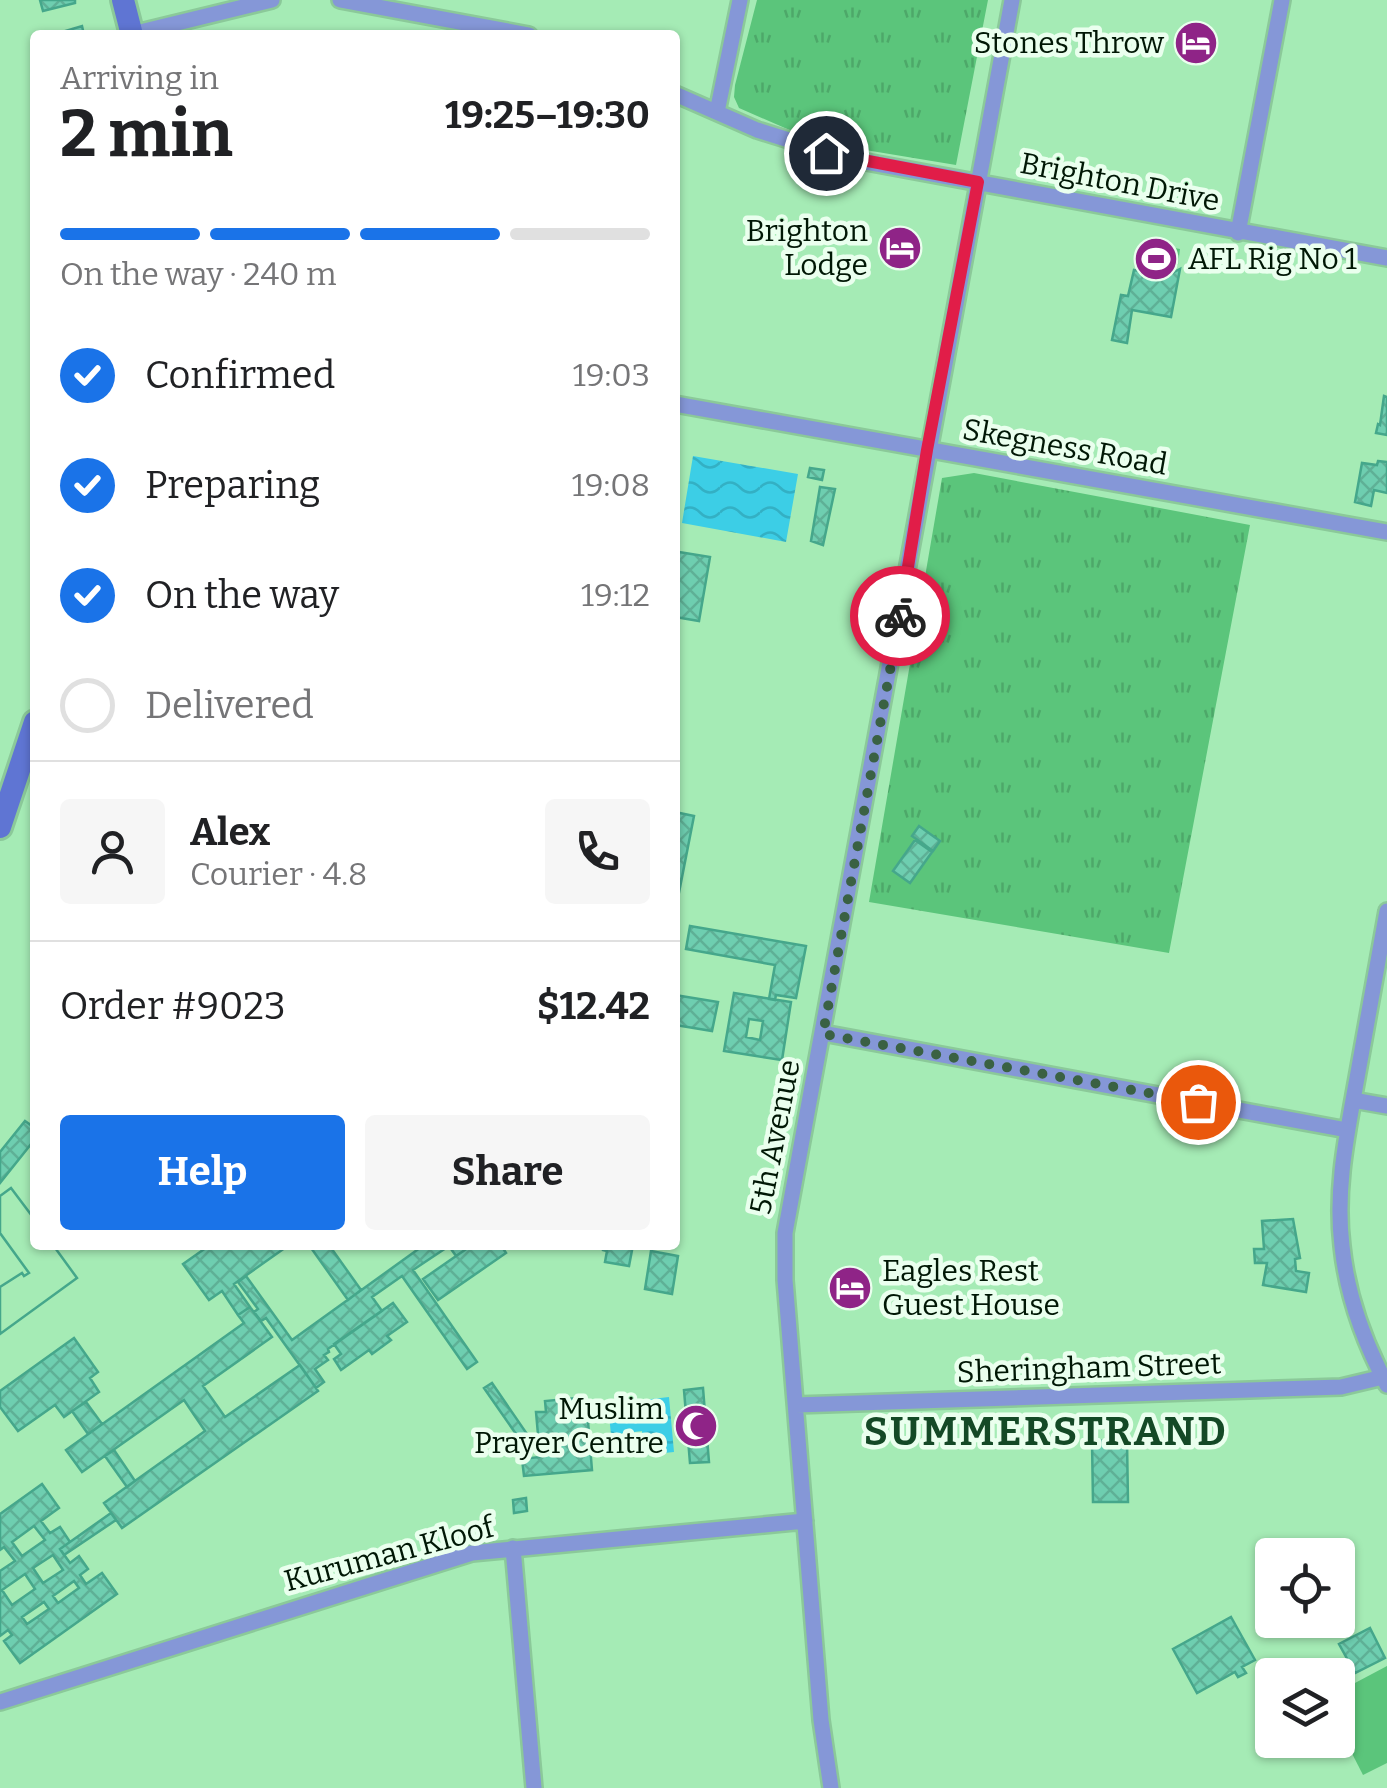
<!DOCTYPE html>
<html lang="en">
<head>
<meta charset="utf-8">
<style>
  :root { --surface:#fff; --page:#f6f6f6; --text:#202124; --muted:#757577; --line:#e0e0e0; --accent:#1a73e8 }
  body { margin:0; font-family:Bitter,serif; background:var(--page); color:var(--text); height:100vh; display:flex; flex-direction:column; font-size:38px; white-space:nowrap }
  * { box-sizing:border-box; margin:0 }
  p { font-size:32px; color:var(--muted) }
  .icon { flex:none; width:55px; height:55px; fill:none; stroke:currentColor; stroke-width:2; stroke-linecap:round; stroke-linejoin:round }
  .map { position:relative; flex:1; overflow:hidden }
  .drawer { position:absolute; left:30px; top:30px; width:650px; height:1220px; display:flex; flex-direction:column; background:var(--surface); border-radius:10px; box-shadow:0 2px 8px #0004 }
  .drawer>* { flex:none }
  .tools { position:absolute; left:1255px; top:1538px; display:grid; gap:20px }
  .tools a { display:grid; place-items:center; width:100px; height:100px; border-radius:10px; background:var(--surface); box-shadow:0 2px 8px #0004; font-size:50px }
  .pin { position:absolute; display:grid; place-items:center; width:85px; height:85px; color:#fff; margin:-42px; border:5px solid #fff; border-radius:50%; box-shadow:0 2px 10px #0007 }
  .courier { position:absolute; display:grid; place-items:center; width:100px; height:100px; margin:-50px; border:8px solid #e11d48; border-radius:50%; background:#fff; color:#222; box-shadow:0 2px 12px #0007 }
  .head em { font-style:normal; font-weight:700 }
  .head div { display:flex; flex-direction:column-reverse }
  .head { display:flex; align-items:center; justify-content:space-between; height:170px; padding:0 30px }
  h1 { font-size:65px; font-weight:700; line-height:75px }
  .bar { display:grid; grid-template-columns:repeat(4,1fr); gap:15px 10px; align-content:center; height:120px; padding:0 30px }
  .bar i { height:12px; border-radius:8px; background:var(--line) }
  .bar .on { background:var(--accent) }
  .bar p { grid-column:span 4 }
  .line { display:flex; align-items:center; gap:25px; padding:0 30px; border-top:2px solid var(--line) }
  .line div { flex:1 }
  .round { display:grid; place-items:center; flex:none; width:105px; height:105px; border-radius:10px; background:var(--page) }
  ol { padding:0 30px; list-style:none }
  li { display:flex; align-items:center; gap:30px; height:110px }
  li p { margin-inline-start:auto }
  li .icon { padding:10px; border-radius:50%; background:var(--accent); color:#fff; stroke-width:4 }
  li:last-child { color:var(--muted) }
  li i { width:55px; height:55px; border:5px solid var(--line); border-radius:50% }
  .action { display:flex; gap:20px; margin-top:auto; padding:20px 30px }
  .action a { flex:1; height:115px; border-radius:10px; background:var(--accent); color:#fff; font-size:40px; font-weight:700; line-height:115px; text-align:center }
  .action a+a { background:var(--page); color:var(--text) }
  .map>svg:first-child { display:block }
</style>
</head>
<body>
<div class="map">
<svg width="1387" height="1788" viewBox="0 0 1387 1788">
  <defs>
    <pattern id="park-tufts" width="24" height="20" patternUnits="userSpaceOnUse" patternTransform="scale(2.5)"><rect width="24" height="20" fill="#5bc57b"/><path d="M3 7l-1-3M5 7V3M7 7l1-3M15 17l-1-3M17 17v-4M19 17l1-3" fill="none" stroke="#4da869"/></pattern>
    <pattern id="water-waves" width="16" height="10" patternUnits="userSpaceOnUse" patternTransform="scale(2.5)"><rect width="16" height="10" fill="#3ccee6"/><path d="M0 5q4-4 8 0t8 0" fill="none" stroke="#33b0c4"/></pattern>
    <pattern id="building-cross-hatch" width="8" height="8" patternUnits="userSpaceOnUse" patternTransform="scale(2.5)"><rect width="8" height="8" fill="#6eceb0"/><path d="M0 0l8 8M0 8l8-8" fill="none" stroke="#5eb096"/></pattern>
  </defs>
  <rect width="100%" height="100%" fill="#a5ebb5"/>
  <path fill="#5bc57b" d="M1387,1666v97l-24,12 -25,-49v-34z"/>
  <path fill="url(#park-tufts)" d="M757,0h231l-32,165 -139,-23 -78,-34 -5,-11 1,-12z
    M1143,242l37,7 -2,16 -14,7 -26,-5z
    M974,473l276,52 -81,428 -300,-51 73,-424z"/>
  <path fill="url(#water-waves)" d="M693,456l105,18 -12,68 -104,-19z
    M669,1397l5,55 -29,3 -3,-24 -31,4 -3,-31z"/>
  <path fill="url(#building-cross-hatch)" stroke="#45a78b" stroke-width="2.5" fill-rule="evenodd" d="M40,0h35v3l-32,8z
    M82,26l2,9h-32z
    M1180,269l-9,48 -39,-7 -5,33 -15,-3 9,-45 7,1 6,-26 32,6z
    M1384,396l3,1v38l-11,-2 2,-9 2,1z
    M1378,461l9,1v31l-13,-3 -3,16 -16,-4 7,-39 15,2z
    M810,468l14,2 -2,10 -14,-3z
    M820,487l15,2 -12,56 -12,-4z
    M679,552l31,5 -11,64 -24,-4z
    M675,812l19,4 -19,97z
    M919,826l21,15 -7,10 -21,-15z
    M915,840l17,12 -22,31 -17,-12z
    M690,926l116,20 -10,52 -20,-3 -1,5 -6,-1 6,-34 -89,-16z
    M734,993l57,9 -9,58 -58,-9zM749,1019l14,2 -3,19 -14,-3z
    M675,995l43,7 -6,29 -37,-6z
    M25,1121l10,7v11l-35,44v-31z
    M11,1188l24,32v25h18l24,33 -77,56v-47l22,-14 2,3 5,-3 -29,-40v-37z
    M11,1188l24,32v25h18l24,33 -77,56v-47l22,-14 2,3 5,-3 -29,-40v-37z
    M1293,1219l7,39 -5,1 1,12 13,2 -3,19 -43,-7 4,-22h-12l-1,-14h10l-2,-28z
    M210,1245h79l-55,39 16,23 -12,8 -16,-24 -13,9 -26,-36z
    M309,1245h20l32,45 -13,10z
    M424,1245h48l-16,11 -7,-10 -36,24 64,92 -10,7 -65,-93 -30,21 10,14 -54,38 1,3 -5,3 4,5 -13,9 9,13 -8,6 -50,-70 -5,3 -7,-9 4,-3 -20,-27 8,-6 46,64z
    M472,1245h29l5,8 -68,47 -15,-21z
    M603,1245h30l-4,21 -24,-4 2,-11 -4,-1z
    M651,1251l27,5 -6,38 -27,-5z
    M393,1303l14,19 -20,14 4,4 -19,14 -3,-4 -28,20 -7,-11 7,-5 -7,-10z
    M250,1307l22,30 -69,49 22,31 75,-52 18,26 -196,137 -18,-25 101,-72 -21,-31 -102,72 -16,-22 178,-127 -6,-8z
    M74,1338l24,34 -8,6 9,14 -35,25 -9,-12 -37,26 -18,-24v-16z
    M492,1383l37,54 9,-1 1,9 -14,2 -41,-59z
    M703,1388l6,74 -19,1 -6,-73z
    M586,1397l6,73 -68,6 -2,-17 18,-2 -4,-45h10l-1,-11z
    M86,1402l16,22 -14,10 -16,-23z
    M1127,1440l1,62h-35l-1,-61z
    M114,1450l21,31 -8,6 -22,-31z
    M42,1484l17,24 -18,13 9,12 10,-6 10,15 -10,7 10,14 9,-7 9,13 -8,6 6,9 16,-11 15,21 -97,69 -16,-22 8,-6 -4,-5 -8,6v-65l15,-10 -11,-14 -4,3v-36zM34,1526l11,14 -23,16 -10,-14zM53,1555l10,15 -20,13 -10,-15zM25,1574l10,15 -23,16 -10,-15zM74,1581l5,7 -21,15 -5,-7zM44,1602l5,7 -22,15 -5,-7z
    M526,1498l1,13 -13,2 -1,-13z
    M111,1513l5,7 -52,35 -4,-6z
    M1231,1617l24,43 -13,7 4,6 -8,4 -3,-5 -38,21 -24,-44z
    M1370,1628l15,30 -30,15 -16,-29z"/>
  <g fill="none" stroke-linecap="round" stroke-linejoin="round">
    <g stroke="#8bc999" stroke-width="20">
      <path id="street" d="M340,0l189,35
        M132,34l140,-34
        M675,94l82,36 93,29 537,99
        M717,112l23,-112
        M1238,233l44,-233
        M675,404l712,128
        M1387,911c-10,56 -20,112 -30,167 -10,56 -22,111 -15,168 5,49 22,96 45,139
        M823,1033l524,97
        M1353,1100l34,6
        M796,1405l545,-18 42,-10
        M513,1548l21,240
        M0,1702l472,-149 333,-32
        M831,1788l-10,-68 -36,-440v-47l227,-1233"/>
    </g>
    <g stroke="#8bc999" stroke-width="28">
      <path id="secondary" d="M123,0l9,35
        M0,827l35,-105"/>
    </g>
    <use href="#street" stroke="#8597d7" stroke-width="15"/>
    <use href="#secondary" stroke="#5f75d3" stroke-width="22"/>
  </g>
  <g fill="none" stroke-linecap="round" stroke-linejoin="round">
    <path stroke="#3a6143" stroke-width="10" stroke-dasharray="0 18" d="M900,616l-77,418 375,68"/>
    <path stroke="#e11d48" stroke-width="12" d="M826,153l152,29 -51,268 -27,166"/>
  </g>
  <defs>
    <g id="hotel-disc" transform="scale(2.25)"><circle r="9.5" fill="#8f2487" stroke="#eaffee"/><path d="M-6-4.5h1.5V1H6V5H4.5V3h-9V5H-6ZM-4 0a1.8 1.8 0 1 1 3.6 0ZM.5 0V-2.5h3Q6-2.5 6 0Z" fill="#fff"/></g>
    <g id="stadium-disc" transform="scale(2.25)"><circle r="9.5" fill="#8f2487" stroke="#eaffee"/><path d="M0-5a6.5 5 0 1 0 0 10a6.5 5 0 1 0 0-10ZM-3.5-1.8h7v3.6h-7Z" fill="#fff"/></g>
    <g id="mosque-disc" transform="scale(2.25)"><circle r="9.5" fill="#8f2487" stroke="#eaffee"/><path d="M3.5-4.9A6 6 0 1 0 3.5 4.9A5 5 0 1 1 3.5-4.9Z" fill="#fff"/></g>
  </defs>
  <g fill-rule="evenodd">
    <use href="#hotel-disc" x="1196" y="43"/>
    <use href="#hotel-disc" x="900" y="248"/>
    <use href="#stadium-disc" x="1156" y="259"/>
    <use href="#hotel-disc" x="850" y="1288"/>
    <use href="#mosque-disc" x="696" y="1426"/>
  </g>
  <g text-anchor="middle" stroke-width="9" stroke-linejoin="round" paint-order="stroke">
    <g font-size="30" fill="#001705" stroke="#eaffee" text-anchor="end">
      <text x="1164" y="53">Stones Throw</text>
      <text x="868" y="241">Brighton<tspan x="868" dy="34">Lodge</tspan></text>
      <text x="1188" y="269" text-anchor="start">AFL Rig No 1</text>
      <text x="882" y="1281" text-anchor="start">Eagles Rest<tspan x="882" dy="34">Guest House</tspan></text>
      <text x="664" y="1419">Muslim<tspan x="664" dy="34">Prayer Centre</tspan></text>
    </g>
    <g font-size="30" fill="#001705" stroke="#eaffee">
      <text transform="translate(1120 182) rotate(11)" y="10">Brighton Drive</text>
      <text transform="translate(1065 447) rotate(10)" y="10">Skegness Road</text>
      <text transform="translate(775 1137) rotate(-79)" y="10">5th Avenue</text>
      <text transform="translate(1089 1368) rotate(-2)" y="10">Sheringham Street</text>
      <text transform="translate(389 1554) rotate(-15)" y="10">Kuruman Kloof</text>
    </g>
    <g font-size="40" font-weight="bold" letter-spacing="2.5" fill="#144926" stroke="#eaffee">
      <text x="1046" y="1445">SUMMERSTRAND</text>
    </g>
  </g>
</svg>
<div class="tools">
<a><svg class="icon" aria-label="locate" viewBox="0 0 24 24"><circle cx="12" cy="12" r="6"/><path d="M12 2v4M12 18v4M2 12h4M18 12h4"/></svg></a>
<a><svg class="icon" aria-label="layers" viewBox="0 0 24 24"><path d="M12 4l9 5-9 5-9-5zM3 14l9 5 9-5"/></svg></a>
</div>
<div class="pin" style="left:1198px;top:1102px;background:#ea580c"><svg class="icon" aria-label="bag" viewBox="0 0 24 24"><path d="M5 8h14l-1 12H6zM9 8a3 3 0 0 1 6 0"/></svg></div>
<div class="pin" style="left:826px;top:153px;background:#1f2937"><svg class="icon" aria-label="home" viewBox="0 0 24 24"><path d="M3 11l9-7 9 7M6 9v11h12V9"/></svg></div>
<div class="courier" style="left:900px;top:616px"><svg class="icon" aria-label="bike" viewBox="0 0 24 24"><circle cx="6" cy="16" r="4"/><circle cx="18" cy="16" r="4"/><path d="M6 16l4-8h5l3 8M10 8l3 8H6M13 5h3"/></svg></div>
<section class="drawer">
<div class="head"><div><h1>2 min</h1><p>Arriving in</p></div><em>19:25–19:30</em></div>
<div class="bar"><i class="on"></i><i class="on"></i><i class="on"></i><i></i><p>On the way · 240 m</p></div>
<ol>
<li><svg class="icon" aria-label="check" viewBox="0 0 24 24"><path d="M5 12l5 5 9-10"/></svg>Confirmed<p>19:03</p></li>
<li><svg class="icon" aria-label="check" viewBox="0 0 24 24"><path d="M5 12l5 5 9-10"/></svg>Preparing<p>19:08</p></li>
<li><svg class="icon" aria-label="check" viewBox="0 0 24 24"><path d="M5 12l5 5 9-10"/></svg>On the way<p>19:12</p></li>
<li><i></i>Delivered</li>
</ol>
<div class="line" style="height:180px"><a class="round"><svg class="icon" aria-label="person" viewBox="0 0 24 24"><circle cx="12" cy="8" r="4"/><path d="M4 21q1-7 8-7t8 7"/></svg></a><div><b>Alex</b><p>Courier · 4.8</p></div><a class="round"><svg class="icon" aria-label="phone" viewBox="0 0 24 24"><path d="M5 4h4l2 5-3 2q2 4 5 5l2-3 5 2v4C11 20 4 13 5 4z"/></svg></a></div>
<div class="line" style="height:130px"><div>Order #9023</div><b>$12.42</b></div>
<div class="action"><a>Help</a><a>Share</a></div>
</section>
</div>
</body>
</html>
